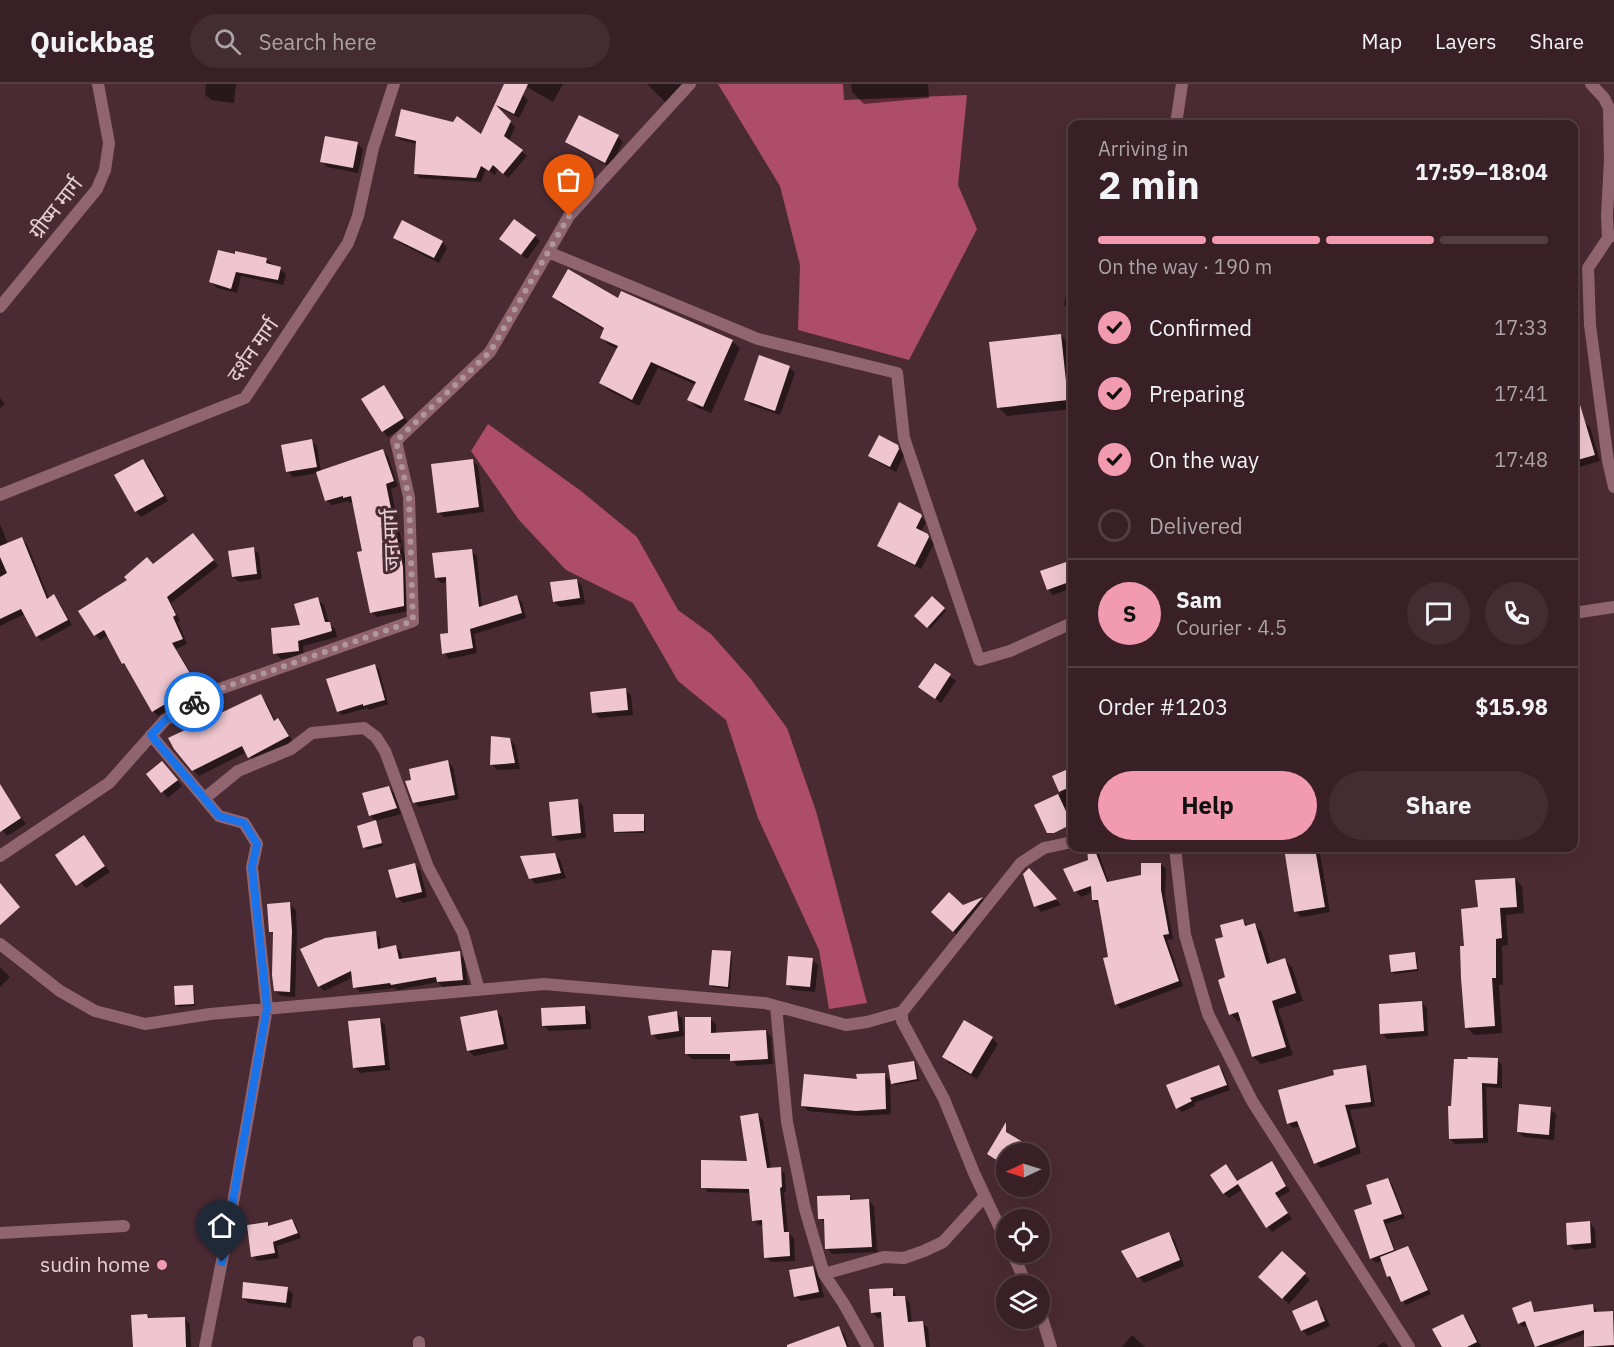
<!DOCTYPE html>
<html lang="en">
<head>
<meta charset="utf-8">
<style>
  :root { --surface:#382026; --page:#432d32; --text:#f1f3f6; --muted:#aba3a7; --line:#523e43; --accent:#f29ab0 }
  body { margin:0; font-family:"IBM Plex Sans","Noto Sans Devanagari",sans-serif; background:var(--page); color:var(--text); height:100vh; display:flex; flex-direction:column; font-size:22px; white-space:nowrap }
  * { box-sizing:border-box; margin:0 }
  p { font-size:20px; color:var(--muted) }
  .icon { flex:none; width:33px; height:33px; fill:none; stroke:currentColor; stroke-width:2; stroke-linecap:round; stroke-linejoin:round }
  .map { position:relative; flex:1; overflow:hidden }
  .drawer { position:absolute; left:1068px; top:36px; width:510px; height:732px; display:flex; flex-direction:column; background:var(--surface); border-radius:12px; box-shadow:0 6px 24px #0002,0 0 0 2px var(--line) }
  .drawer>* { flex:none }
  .needle { width:39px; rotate:266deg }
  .fabs { position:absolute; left:996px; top:1059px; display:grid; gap:12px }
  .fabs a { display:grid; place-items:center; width:54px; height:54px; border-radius:50%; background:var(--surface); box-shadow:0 6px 24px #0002,0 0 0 2px var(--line); font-size:30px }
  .pin { position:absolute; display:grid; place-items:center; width:51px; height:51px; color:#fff; margin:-62px -26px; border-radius:50% 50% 50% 0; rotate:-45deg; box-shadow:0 0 6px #0007 }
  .pin .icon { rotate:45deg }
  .courier { position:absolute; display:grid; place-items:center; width:60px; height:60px; margin:-30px; border:4px solid #1a73e8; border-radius:50%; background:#fff; color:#222; box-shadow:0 2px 8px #0007 }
  .overview em { font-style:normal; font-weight:700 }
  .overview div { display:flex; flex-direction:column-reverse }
  .overview { display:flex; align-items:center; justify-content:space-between; height:102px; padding:0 30px }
  h1 { font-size:39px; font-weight:700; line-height:45px }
  .bar { display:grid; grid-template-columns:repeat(4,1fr); gap:9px 6px; align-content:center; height:72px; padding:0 30px }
  .bar i { height:8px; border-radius:4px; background:var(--line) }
  .bar .current { background:var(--accent) }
  .bar p { grid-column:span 4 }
  .line { display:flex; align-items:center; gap:15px; padding:0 30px; border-top:2px solid var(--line) }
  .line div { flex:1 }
  .round { display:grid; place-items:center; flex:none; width:63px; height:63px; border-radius:32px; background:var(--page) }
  ol { padding:0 30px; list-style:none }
  li { display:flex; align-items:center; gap:18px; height:66px }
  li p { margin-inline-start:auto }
  li .icon { padding:6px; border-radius:50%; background:var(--accent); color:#111; stroke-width:4 }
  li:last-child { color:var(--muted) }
  li i { width:33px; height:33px; border:3px solid var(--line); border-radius:50% }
  .cta { display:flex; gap:12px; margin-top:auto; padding:12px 30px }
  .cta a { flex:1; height:69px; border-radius:36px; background:var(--accent); color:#111; font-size:24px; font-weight:700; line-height:69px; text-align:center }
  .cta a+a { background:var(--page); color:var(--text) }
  header { display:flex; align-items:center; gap:36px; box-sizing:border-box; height:84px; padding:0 30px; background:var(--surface); border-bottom:2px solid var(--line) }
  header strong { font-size:28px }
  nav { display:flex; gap:33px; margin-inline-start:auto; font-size:21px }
  .search { width:420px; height:54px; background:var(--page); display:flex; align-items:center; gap:15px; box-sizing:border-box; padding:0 21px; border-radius:33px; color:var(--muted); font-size:22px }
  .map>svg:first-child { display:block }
</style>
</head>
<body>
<header>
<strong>Quickbag</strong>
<div class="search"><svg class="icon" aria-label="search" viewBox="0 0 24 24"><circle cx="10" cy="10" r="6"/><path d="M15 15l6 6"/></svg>Search here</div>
<nav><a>Map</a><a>Layers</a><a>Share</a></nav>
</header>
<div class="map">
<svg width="1614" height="1263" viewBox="0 0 1614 1263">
  <rect width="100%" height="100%" fill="#4b2b33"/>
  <path fill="#ae4d6a" d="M718,0h125l1,16 123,-5 -9,90 19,44 -68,131 -111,-30 2,-65 -20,-79z
    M488,340l93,67 56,46 41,73 33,24 39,44 37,50 29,83 51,192 -38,6 -10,-59 -61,-132 -32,-98 -48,-39 -45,-78 -67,-33 -47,-50 -48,-69z"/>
  <path fill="#0007" d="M206,0h30l-2,19 -23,-3 -6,-5z
    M522,0h41l-10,18z
    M647,0h40l-19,21z
    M851,0h77l1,14 -65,6 -12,-12z
    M505,2l18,9 5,5 -9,18 -24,-12 20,21 -6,14 18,15 -19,22 -10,-9 -3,6 -9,-6 -5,13 -61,-4 -5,-5 2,-29 -16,-4 -5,-5 85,1z
    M618,53l5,5 -13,25 -37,-20 -6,-6z
    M357,59l6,6 -5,24 -31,-6 -5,-6z
    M565,99l14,15 -10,10 -14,-16z
    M535,152l5,5 -13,18 -20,-15z
    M395,153l47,5 5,6 -8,15 -39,-20z
    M266,175l20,15 -3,11 -42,-9 -4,17 -20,-5 -6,-6z
    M1067,207l5,2v16l-8,-4z
    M553,213l66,3 113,41 8,7 -29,65 -15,-6 -7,-7 7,-15 -38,-17 -19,38 -31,-16 -7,-7 17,-34 -9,-4 -7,-7 3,-8 -44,-26z
    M1061,251l8,9 3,28v37l-65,7 -9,-9z
    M789,283l6,6 -15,42 -29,-10 -6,-6z
    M383,303l26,37 -21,13 -5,-6z
    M0,314l5,6 -5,4z
    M1584,337l6,6 10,34 -21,6 -5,-6v-37z
    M311,357l6,5 4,26 61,-21 6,5 10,30 -7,3 17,84 1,38 -32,6 -6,-5 -8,-60 -10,-50 -3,1 -2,-2 -16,4 -6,-5 -8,-27 -25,4 -5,-5z
    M897,362l7,9 -8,17 -20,-11 -6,-5z
    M472,376l6,6 6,46 -40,5 -6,-5z
    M143,377l6,5 19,35 -27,16 -5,-6z
    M920,431l6,7 -5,10 6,3 7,9 -13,25 -36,-18 -6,-5z
    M0,440l8,20 13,-5 6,5 22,55 5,-3 5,6 13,23 -30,16 -5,-5 -12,-22 -25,12z
    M198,456l20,26 -47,37 9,18 -2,1 9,22 -11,5 25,41 -43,26 -5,-5 -24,-42 -6,-5 -15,-29 -8,5 -5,-5 59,-69z
    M253,465l6,5 3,25 -23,3 -6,-5z
    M471,467l6,5 5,52 35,-11 5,5 4,16 -52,16 3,19 -28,6 -5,-6 6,-19 -3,-52 -6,1 -5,-5z
    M1072,478v26l-19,7 -5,-6 -6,-17z
    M577,496l5,6 3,18 -25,3 -6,-5z
    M932,514l14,13 -16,18 -14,-13z
    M318,515l6,6 5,18 6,6 2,8 -34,9 1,10 -23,3 -6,-6 27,-27z
    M935,581l21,16 -15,22 -15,-11z
    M375,582l4,4 9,34 -19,6 -2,-2 -25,7 -4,-4z
    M625,606l6,5 2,20 -34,3 -5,-6z
    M260,612l6,6 10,20 2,-2 6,6 9,16 -38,20 -8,-10 -48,24 -6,-6z
    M510,656l5,5 5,24 -23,1 -5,-5z
    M448,678l5,5 6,32 -40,8 -5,-5z
    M167,684l15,18 -14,12 -20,-24z
    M1068,687l4,4v49l-25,1 -11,-19 25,-12 -7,-17z
    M389,703l5,6 7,21 -26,7 -5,-6z
    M7,714l19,26 -19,12 -7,-8v-25z
    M577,716l6,6 3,32 -27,3 -6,-6z
    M643,732l2,2v15h-28l-2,-2z
    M375,738l8,24 -16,4 -2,-3z
    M84,753l26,35 -24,16 -21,-21z
    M1088,764h9l12,35 33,-7 19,-12 5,5 -1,27 8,43 -6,1 16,46 -62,23 -5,-5 -16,-99 -7,-5v-8l-12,5 -5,-6 -11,-22 25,-8z
    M1285,764h34l11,64 -29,5 -6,-6z
    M555,770l5,6 6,18 -30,6 -6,-6z
    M415,781l5,5 7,27 -24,6 -6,-5z
    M1034,791l27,30 -20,7 -5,-6z
    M1515,795l7,7 2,27 -18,2 2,30 -6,1 1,39h-4l3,48 -28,2 -7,-8 -1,-80 13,-38z
    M983,815l5,5 -29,33 -26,-25 30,-6z
    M290,820l6,6 1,27 -2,60 -14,-1 -6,-6v-55l-5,-4z
    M1242,836l7,7 6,-2 7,8 9,31 13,-4 8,7 11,34 -25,8 15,46 -32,9 -8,-7 -11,-37 -4,2 -7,-8 -6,-76z
    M375,849l5,5 1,12 15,-3 5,5 1,8 57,-7 5,5 4,27 -25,2 -5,-5 -41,8 -2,-2 -35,4 -5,-5 -1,-10 -30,14 -5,-5z
    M730,869l2,2 -2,34 -17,-2 -2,-2z
    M1414,870l3,2 1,15 -23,3 -3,-2z
    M812,876l6,5 -3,27 -22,-2 -6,-6z
    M0,883l10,10 -10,10z
    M192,902l2,3 1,17 -16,1 -3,-2z
    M1421,918l6,6 1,28 -41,3 -5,-6z
    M585,924l5,5 1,16 -42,2 -5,-5z
    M497,928l5,5 6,32 -34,7 -6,-6z
    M676,929l6,5 2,18 -26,4 -5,-6z
    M379,935l6,6 5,45 -30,3 -5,-5z
    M710,935l6,5v10l50,-3 5,6 2,27 -36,2 -5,-7h-40l-6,-6z
    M992,954l6,6 -21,35 -28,-16 -5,-6z
    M1497,976l5,5v23l-16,-1 2,56 -33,1 -5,-6v-30z
    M914,978l2,3 3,16 -24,4 -5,-5 1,34 -28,2 -55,-5 -6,-6 56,-24 26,-6 8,8z
    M1219,983l4,4 7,19 -36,13 1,3 -13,6 -4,-4z
    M1365,983l5,5 5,34 -25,4 11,43 -40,15 -5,-5 -15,-37 -8,2 -5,-5z
    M1550,1025l6,5 -2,26 -30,-3 -6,-5z
    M758,1031l5,5 8,49h9l5,5 1,18h-2l4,41 6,5 1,23 -24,1 -5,-5 -2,-32h-5l-5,-5 -3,-27 -43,-1 -5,-5 46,-24z
    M1022,1059l5,6 -3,5h-18v12l-12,-7z
    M1271,1078l19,29 -12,7 14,21 -20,13 -29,-43 -14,9 -5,-5 6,-22 8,11z
    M1387,1095l5,5 13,34 -19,6 10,29 11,-5 4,4 20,42 -25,11 -18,-28 -6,-17 -6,3 -5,-5 3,-53z
    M849,1112l6,6 14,-1 5,5 3,46 -45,2 -5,-6 -1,-24 -6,-6z
    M292,1136l4,5 5,13 -24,8 2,12 -21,3 -5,-5 14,-33 4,4z
    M1590,1139l5,6 1,19 -22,2 -6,-6z
    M1168,1150l6,5 10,27 -40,17 -5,-6z
    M1282,1170l28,26 -21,24 -28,-27z
    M812,1183l6,6 6,24 -23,4 -6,-5z
    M287,1204l6,6 -2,14 -42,-5 -6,-5z
    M892,1205l6,9 7,-1 5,6 2,21 11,-1 5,5 2,19h-44l-3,-29h-5l-6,-6z
    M1316,1218l6,6 8,18 -22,10 -6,-6z
    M1530,1219l6,10 57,-7 3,3 1,5 15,-1 2,1v33h-27l-2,-13 -33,13h-15l-9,-22 -5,2 -4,-4z
    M147,1231l4,4h34l5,5 1,23h-57z
    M1463,1231l5,6 13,26h-38z
    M838,1244l6,5 5,14h-52z
    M1132,1251l12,11 1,1h-23z
    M1384,1258l5,5h-13z"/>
  <path fill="#efc6cf" d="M504,0h24l-14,30 -18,-9 15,16 -7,15 19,14 -20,24 -10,-9 -4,6 -8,-5 -5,12 -62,-4 2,-33 -21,-5 6,-27 52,13 4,-6 24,18z
    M579,31l40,20 -14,28 -40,-21z
    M325,52l33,6 -5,26 -33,-6z
    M565,96l13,14 -12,13 -13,-15z
    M514,135l22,16 -15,20 -22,-16z
    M402,136l41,21 -9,17 -41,-20z
    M218,166l17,4v-3l32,7 -1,5 15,4 -3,13 -42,-8 -5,17 -22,-7z
    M568,185l50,29 3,-7 112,49 -30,67 -16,-7 9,-18 -45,-20 -19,38 -33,-17 19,-37 -18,-8 4,-10 -52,-31z
    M1061,250l7,66 -71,8 -8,-66z
    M759,271l31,11 -15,45 -31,-11z
    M384,301l20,33 -22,14 -21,-33z
    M1578,314l17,57 -21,6v-62z
    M879,351l19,10 1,4 -9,18 -22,-11z
    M312,355l5,28 -31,5 -5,-27z
    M383,365l11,32 -8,3 17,83 1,39 -34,7 -13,-61 5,-1 -11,-55 -8,2v-2l-18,5 -9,-29z
    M143,375l21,37 -29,16 -21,-37z
    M473,375l6,48 -42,6 -6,-49z
    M899,418l22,12 1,2 -6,12 12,6 1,3 -14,28 -38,-19z
    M193,449l21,27 -47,37 9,18 -3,2 10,22 -11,4 25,42 -45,27 -28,-49 -2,1 -18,-34 -10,6 -16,-25 49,-31 -3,-3 23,-20 6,7z
    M22,453l25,62 7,-5 14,26 -32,17 -15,-28 -21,10v-42l7,-4 -7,-16v-11z
    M254,463l3,27 -25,3 -4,-26z
    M472,465l7,58 38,-12 5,18 -52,16 3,19 -31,6 -2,-20 8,-1 -2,-56 -11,1 -3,-25z
    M1072,476v21l-25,9 -7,-19z
    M577,495l3,19 -27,4 -3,-20z
    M932,512l13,12 -18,20 -13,-12z
    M318,513l7,25h5l2,9 -34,10 1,10 -26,3 -2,-26 29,-3 -6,-21z
    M935,579l16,11 -16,25 -17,-12z
    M375,580l10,36 -22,6v-2l-26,8 -11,-33z
    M626,604l2,22 -36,3 -2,-21z
    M261,610l13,27 4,-3 11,18 -41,22 -6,-12 -50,25 -18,-22 -6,-11z
    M491,652l19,2 5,25 -25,2z
    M448,676l7,35 -42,8 -8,-22 6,-1 -2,-11z
    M162,677l16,19 -17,13 -15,-19z
    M1068,685l4,10v7l-13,6 -7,-16z
    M0,700l21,34 -21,14z
    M389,702l8,22 -28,8 -7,-23z
    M1058,710l14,30 -18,9h-7l-13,-28z
    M578,715l3,34 -29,3 -3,-34z
    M613,730h31v17l-30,1z
    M376,736l6,23 -19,5 -6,-22z
    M84,751l21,31 -29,20 -21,-31z
    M1087,764h7l13,34 34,-7v-12h20v27l8,44 -6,1 16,46 -64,24 -12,-47 5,-1 -10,-57h-6l-1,-14 -17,6 -11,-23 25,-9z
    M1284,764h31l10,59 -31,5z
    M555,769l6,20 -32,6 -9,-23z
    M415,779l7,29 -26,6 -8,-28z
    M1029,784l28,31 -23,8 -11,-33z
    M1515,794l2,29 -17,1 2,30 -6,1v39h-4l3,48 -30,2 -4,-50 -1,-32h4l-3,-37 17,-2 -3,-27z
    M0,799l20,24 -20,18z
    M949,808l14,13 20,-8 -30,35 -22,-20z
    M290,818l2,29 -2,61 -16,-1 -2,-16 1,-43h-4l-2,-28z
    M1243,835l2,7 10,-3 12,41 18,-6 11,35 -24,8 14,46 -34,10 -14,-45 -9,3 -11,-35 7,-3 -10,-38 8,-2 -3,-12z
    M376,847l2,18 18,-4 3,14 61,-8 3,29 -26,2 -1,-5 -45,8 -1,-2 -37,5 -2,-17 -33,16 -18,-38 25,-11z
    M712,866l19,1 -3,36 -19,-2z
    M1415,868l2,17 -26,3 -2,-17z
    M788,872l25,2 -3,29 -24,-2z
    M193,901l1,19 -19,1 -1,-19z
    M1422,917l2,30 -44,3 -1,-30z
    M585,922l1,18 -44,2 -1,-18z
    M497,926l7,34 -37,7 -7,-34z
    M677,927l2,20 -28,4 -3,-19z
    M685,933h26v16l55,-3 2,29 -38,2v-7h-45z
    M380,934l5,47 -32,3 -5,-47z
    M964,936l29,17 -22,37 -29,-17z
    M1467,973l31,1 -1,26 -15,-1 1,55 -34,1 -1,-33h3l3,-47h14z
    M914,977l3,18 -26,5 -3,-19z
    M1219,981l8,20 -37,13 2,3 -16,8 -10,-24z
    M1366,981l5,37 -26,3 11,42 -42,17 -17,-43 -10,3 -9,-34 56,-15 -1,-5z
    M885,989l1,36 -30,2 -55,-5 3,-32 53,5 -1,-5z
    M1519,1020l32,3 -2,28 -32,-3z
    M758,1029l9,55 14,-1 1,20 -2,1 4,44h5l1,24 -26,2 -2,-38 -10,1 -3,-32 -48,-1v-28l46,1 -7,-45z
    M1006,1038v10l17,10 -7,12h-10v12l-19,-12z
    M1272,1077l14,25 -11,7 13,20 -22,15 -28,-44 -15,10 -13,-19 16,-11 11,17z
    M1388,1094l14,36 -19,6 11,30 -24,9 -16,-49 18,-6 -6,-19z
    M850,1111v5l19,-1 3,48 -47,2 -1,-30h-6l-1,-23z
    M292,1135l6,14 -25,9 2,11 -24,4 -4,-32 21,-3v4z
    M1590,1137l1,22 -24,2 -1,-22z
    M1169,1148l11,28 -43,18 -16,-27z
    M1408,1162l20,44 -27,12 -11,-26 -3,1 -7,-20z
    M1282,1167l24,22 -24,26 -24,-22z
    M813,1182l6,26 -25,5 -5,-27z
    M243,1198l45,5 -2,16 -44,-5z
    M893,1204v8h12l3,26 15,-1 3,26h-42l-3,-35 -10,1 -2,-24z
    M1317,1216l8,21 -24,10 -9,-20z
    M1531,1217l3,11 59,-8 1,8 19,-1 1,34 -30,2v-17l-49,17 -10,-26 -7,3 -6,-16z
    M147,1230l1,4 37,-1 1,30h-53l-2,-32z
    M1463,1230l14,28 -10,5h-25l-10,-18z
    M839,1242l8,21h-60v-2z"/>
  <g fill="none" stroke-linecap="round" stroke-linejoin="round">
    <path stroke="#916570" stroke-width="12" d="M1591,0l13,14 5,10 1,52 -3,56 1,21
      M1176,40l6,-40
      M1614,152l-4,-1 -22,33 2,57 18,136 6,26
      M548,168l210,87 139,34 7,65 75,222 31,-9 62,-28
      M0,223l97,-118 8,-19 4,-27 -11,-59
      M0,411l245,-97 103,-155 10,-27 15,-68 21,-64
      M1574,529l40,-6
      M151,651l68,81 25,7 13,21 -5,23 15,141 -37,212 -25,127
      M205,714l33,-27 53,-22 21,-16 52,-5 12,9 9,14 43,116 35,66 16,57
      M1175,764l10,87 23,79 44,87 157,246
      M0,772l109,-73 56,-63 43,-27 205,-72 -4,-124 -13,-56 94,-89 79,-136 121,-132
      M0,860l60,47 35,20 50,13 65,-10 334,-30 221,19 81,22 21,-3 35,-10 119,-149 23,-15 28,-6
      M776,922l11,116 18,87 19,65 20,30 24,43
      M902,928v9l42,78 30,74 32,68
      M0,1149l124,-7
      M1012,1168l15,34
      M824,1190l60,-17 20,1 20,-7 19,-9 42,-46
      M1040,1227l11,36
      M419,1263v-5"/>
  </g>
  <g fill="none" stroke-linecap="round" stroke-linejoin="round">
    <path stroke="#af969c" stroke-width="6" stroke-dasharray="0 10.8" d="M194,618l14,-9 205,-72 -4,-123 -13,-57 94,-89 79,-136"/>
    <path stroke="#1a73e8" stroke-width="8" d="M194,618l-29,18 -14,15 68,81 25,7 13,21 -5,23 15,141 -45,254"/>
  </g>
  <circle fill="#f29ab0" stroke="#4b2b33" stroke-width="2" cx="162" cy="1181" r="6"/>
  <g text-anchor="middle" stroke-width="6" stroke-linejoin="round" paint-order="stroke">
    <g font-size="21" fill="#e5d0d5" stroke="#4b2b33">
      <text transform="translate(56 124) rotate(-52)" y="7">ग्रीष्म मार्ग</text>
      <text transform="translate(253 266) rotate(-55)" y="7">दर्शन मार्ग</text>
      <text transform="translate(391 456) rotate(-92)" y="7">जन मार्ग</text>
    </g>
    <g font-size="21" fill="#e5d0d5" stroke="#4b2b33" text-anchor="end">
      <text x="150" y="1188">sudin home</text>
    </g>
  </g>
</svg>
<div class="fabs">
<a><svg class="needle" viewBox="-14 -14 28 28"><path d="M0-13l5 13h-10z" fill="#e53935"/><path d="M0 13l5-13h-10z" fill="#aba3a7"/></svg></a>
<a><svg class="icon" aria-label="locate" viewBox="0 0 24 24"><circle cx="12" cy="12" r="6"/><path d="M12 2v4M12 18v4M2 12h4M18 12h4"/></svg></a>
<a><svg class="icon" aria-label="layers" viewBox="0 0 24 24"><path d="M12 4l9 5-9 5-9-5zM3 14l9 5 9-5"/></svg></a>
</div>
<div class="pin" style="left:569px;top:132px;background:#ea580c"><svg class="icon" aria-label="bag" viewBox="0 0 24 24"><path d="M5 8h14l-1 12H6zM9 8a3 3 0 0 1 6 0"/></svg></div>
<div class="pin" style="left:222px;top:1178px;background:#1f2937"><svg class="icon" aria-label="home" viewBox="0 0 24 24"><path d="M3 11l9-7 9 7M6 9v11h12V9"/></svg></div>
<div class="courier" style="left:194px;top:618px"><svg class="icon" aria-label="bike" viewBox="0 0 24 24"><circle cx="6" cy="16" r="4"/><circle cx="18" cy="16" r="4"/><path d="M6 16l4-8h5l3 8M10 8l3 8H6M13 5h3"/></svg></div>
<section class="drawer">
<div class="overview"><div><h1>2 min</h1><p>Arriving in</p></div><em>17:59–18:04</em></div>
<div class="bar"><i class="current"></i><i class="current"></i><i class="current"></i><i></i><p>On the way · 190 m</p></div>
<ol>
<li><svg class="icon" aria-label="check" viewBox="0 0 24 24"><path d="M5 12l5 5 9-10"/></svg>Confirmed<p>17:33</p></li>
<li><svg class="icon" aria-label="check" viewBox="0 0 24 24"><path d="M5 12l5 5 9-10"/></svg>Preparing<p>17:41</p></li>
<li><svg class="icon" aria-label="check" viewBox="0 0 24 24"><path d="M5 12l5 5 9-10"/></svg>On the way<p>17:48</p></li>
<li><i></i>Delivered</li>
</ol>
<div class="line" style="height:108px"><b class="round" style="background:var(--accent);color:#111">S</b><div><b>Sam</b><p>Courier · 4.5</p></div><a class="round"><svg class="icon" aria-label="chat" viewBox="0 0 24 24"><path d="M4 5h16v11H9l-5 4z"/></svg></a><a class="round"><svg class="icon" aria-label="phone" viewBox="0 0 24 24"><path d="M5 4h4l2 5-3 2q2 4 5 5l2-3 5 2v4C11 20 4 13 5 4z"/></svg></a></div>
<div class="line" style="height:78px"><div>Order #1203</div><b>$15.98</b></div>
<div class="cta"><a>Help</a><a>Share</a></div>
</section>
</div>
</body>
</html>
